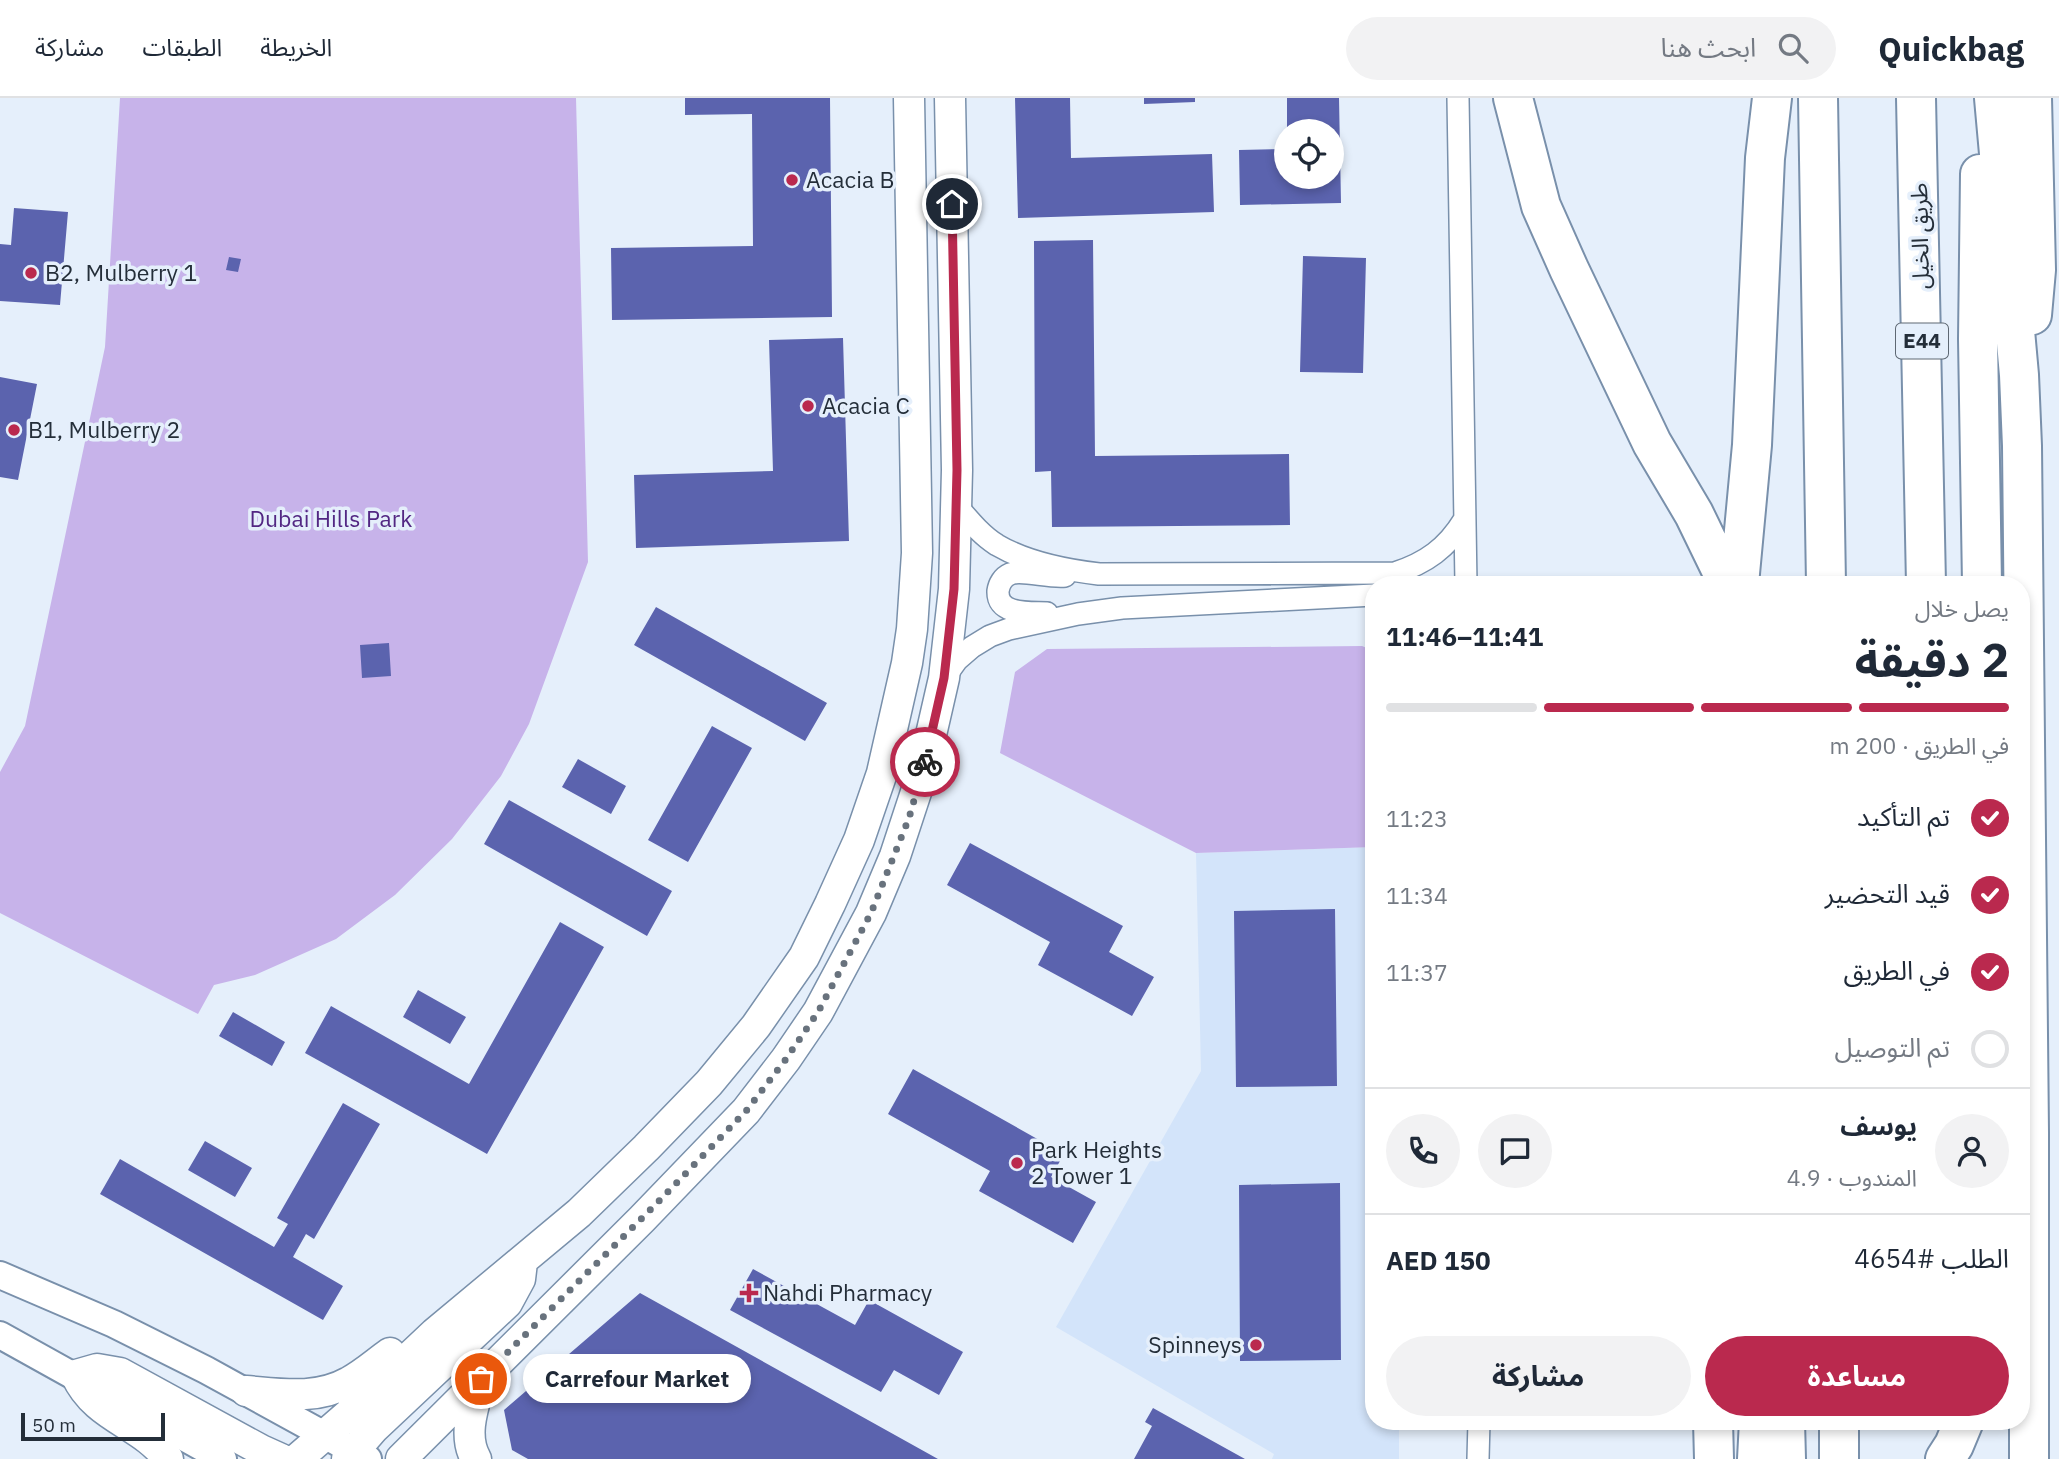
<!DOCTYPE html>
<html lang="ar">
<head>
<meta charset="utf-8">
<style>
  :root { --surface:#fff; --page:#f2f2f3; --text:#1f2937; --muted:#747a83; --line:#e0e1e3; --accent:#ba294e }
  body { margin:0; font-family:"IBM Plex Sans","Noto Sans Arabic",sans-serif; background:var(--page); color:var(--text); direction:rtl; height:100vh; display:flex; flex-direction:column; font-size:26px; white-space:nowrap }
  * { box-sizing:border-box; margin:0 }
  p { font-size:23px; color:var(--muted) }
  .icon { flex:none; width:38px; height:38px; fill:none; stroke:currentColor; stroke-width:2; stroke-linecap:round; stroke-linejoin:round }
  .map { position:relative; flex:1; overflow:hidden; direction:ltr }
  .drawer { position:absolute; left:1365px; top:478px; width:665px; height:854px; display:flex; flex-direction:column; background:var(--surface); border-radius:28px; box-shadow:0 4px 10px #0003; direction:rtl }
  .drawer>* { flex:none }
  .controls { position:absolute; left:1274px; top:21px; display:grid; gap:14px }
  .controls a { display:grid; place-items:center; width:70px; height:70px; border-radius:50%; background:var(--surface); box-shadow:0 4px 10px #0003; font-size:35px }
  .scale { position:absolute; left:21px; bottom:18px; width:144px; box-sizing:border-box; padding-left:7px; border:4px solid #242e39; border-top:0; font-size:19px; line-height:24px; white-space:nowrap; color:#242e39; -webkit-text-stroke:5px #e5effb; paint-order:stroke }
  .pin { position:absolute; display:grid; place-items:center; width:60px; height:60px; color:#fff; margin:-30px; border:4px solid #fff; border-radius:50%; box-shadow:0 2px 7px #0007 }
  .courier { position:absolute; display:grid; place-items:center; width:70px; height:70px; margin:-35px; border:5px solid #ba294e; border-radius:50%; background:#fff; color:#222; box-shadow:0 2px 9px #0007 }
  .bubble { position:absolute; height:49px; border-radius:24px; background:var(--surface); box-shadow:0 4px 10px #0003; font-size:23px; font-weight:700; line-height:49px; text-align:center; direction:rtl }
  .headline em { font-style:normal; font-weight:700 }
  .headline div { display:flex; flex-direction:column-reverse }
  .headline { display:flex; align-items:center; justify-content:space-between; height:119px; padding:0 21px }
  h1 { font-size:46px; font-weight:700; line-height:52px }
  .bar { display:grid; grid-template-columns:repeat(4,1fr); gap:10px 7px; align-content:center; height:84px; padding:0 21px }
  .bar i { height:9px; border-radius:5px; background:var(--line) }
  .bar .current { background:var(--accent) }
  .bar p { grid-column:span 4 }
  .line { display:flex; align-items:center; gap:18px; padding:0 21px; border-top:2px solid var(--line) }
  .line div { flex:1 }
  .round { display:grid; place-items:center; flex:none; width:74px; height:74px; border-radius:37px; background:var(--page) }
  ol { padding:0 21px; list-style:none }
  li { display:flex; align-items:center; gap:21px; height:77px }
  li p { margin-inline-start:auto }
  li .icon { padding:7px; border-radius:50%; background:var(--accent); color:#fff; stroke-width:4 }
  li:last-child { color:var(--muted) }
  li i { width:38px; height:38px; border:4px solid var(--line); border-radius:50% }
  .cta { display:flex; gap:14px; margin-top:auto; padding:14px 21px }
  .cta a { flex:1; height:80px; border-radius:42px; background:var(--accent); color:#fff; font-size:28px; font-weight:700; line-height:80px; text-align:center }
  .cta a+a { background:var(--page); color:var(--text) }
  header { display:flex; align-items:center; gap:42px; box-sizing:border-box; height:98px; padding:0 35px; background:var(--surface); border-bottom:2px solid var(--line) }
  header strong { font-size:33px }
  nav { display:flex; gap:38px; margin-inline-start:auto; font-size:24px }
  .search { width:490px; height:63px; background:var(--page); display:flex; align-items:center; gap:18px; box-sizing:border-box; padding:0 24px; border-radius:38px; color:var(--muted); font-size:26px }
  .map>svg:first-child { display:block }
</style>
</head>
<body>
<header>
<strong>Quickbag</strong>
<div class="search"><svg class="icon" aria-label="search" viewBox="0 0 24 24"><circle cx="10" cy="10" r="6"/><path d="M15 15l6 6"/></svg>ابحث هنا</div>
<nav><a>الخريطة</a><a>الطبقات</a><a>مشاركة</a></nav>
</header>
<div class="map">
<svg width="2059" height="1361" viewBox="0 0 2059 1361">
  <rect width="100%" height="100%" fill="#e5effb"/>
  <path fill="#d3e4fa" d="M1374,749v574h25v38h-127l2,-5 -218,-127 145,-256 -5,-218z"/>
  <path fill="#c7b3ea" d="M120,0h456l12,464 -59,162 -28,52 -49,63 -57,56 -59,44 -81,36 -41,10 -16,29 -198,-101v-141l25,-46 80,-379z
    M1362,548l12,5v196l-178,6 -196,-100 15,-81 32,-23z"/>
  <path fill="#5b63ae" d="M685,0h145l2,219 -220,3 -1,-72 142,-2 -1,-132 -67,1z
    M1015,0h55l1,60 141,-4 2,58 -196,6z
    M1144,0h51v4l-51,2z
    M1287,0h52l2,105 -101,2 -1,-55 47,-1v28h46v-46h-45z
    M14,110l54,4 -8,93 -60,-4v-57l11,1z
    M1093,142l2,216 194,-2 1,71 -238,2 -1,-56 -16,1 -1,-231z
    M1303,158l63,2 -3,115 -63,-1z
    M229,159l12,2 -3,13 -12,-2z
    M843,240l6,203 -213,7 -2,-73 139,-4 -4,-131z
    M0,279l37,7 -19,96 -18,-3z
    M656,509l171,96 -22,38 -171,-96z
    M389,545l2,33 -29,2 -2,-33z
    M712,628l40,22 -64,114 -40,-22z
    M578,661l48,27 -15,28 -49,-27z
    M509,702l163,91 -25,45 -163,-92z
    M970,745l153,83 -14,26 45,25 -22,39 -94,-51 12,-23 -103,-57z
    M1335,811l2,177 -101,1 -2,-176z
    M560,824l44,25 -117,207 -182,-101 26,-47 138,78z
    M418,892l48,27 -16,27 -47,-27z
    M233,914l52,30 -13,24 -53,-30z
    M913,971l151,85 -13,23 45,25 -23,41 -94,-52 11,-20 -102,-57z
    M343,1005l37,21 -66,115 -8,-5 -13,23 50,29 -20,34 -223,-126 20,-35 154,88 14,-23 -11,-6z
    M205,1043l47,27 -17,29 -47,-27z
    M1340,1085l1,177 -101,1 -1,-176z
    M753,1171l102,56 14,-25 94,52 -24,43 -45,-25 -13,22 -151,-82z
    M640,1195l298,166h-410l-16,-9 -8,-40z
    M1153,1310l92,51h-111l18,-33 -7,-4z"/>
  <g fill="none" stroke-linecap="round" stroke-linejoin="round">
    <g stroke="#7990ab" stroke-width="24">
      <path id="minor" d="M1458,0l8,486
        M957,408c12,14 24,29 40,39 29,17 68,25 102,29l296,-1c31,-10 52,-25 69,-53
        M1047,515c-16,-1 -50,3 -49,-22 1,-7 5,-14 12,-17 11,-5 39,4 55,2
        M944,580l13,-18 15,-13 18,-11 19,-7 69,-15 44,-6 252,-13
        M1478,1361l1,-38"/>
    </g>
    <g stroke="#7990ab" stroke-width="30">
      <path id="tertiary" d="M0,1177l114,49 92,46 162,89
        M0,1237l223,124"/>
    </g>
    <g stroke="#7990ab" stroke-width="33">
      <path id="secondary" d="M246,1293c36,3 71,9 103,-9 15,-8 27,-19 41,-29
        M168,1361c-26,-36 -72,-40 -92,-84l21,-6 23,4 141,77 20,9
        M297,1361l52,-45 86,-81 144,-120 67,-65 63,-65 47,-57 48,-69 26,-53 29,-64 23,-67 25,-110 5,-34 5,-76 -8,-455
        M347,1361l27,-31 133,-125 13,-24 2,-17
        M401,1361l241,-240 104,-108 40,-52 32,-47 53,-99 24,-57 27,-82 22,-96 10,-89 3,-119 -7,-372
        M476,1361c-14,-24 -2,-54 5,-80"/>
    </g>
    <g stroke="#7990ab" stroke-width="42">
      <path id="motorway" d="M1513,0l28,108 28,63 83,174 42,71 34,70
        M1818,0l8,486
        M1916,0l10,486
        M1994,0l25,277 3,71 7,687v326
        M2032,0l4,172 -4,45
        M1980,76l-2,165 4,245
        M1739,486l13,-139 13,-287 7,-60
        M1713,1323l1,38
        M1785,1323l1,38
        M1839,1323v38
        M1757,1361l2,-38
        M1945,1361l9,-14 10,-24"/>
    </g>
    <use href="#minor" stroke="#fff" stroke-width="21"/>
    <use href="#tertiary" stroke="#fff" stroke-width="26"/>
    <use href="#secondary" stroke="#fff" stroke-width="30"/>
    <use href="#motorway" stroke="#fff" stroke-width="38"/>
  </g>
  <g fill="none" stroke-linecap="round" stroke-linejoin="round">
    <path stroke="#68727d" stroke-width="7" stroke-dasharray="0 12.6" d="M481,1281l178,-178 87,-90 40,-52 32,-47 53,-99 38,-95 16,-56"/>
    <path stroke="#ba294e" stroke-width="9" d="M925,664l19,-84 10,-89 3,-119 -5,-266"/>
  </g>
  <g fill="#ba294e" stroke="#e5effb" stroke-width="2.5">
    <circle cx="792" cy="82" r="7"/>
    <circle cx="31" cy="175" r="7"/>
    <circle cx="808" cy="308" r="7"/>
    <circle cx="14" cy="332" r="7"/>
    <circle cx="1017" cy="1065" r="7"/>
    <path d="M745.5 1184.5h7v7h7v7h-7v7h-7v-7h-7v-7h7z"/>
    <circle cx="1256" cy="1247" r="7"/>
  </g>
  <g text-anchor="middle" stroke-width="7" stroke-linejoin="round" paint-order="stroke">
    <rect fill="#e5effb" stroke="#5e6873" stroke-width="2" x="1896" y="225.5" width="52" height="35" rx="5"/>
    <g font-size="21" font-weight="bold" fill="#242e39">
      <text x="1922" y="250">E44</text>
    </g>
    <g font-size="23" fill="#242e39" stroke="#e5effb" text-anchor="start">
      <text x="806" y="90">Acacia B</text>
      <text x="45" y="183">B2, Mulberry 1</text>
      <text x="822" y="316">Acacia C</text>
      <text x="28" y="340">B1, Mulberry 2</text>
      <text x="1031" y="1060">Park Heights<tspan x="1031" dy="26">2 Tower 1</tspan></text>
      <text x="763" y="1203">Nahdi Pharmacy</text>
      <text x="1242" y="1255" text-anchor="end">Spinneys</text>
    </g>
    <g font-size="23" fill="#242e39" stroke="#e5effb">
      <text transform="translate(1920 138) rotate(-91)" y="8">طريق الخيل</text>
    </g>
    <g font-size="23" fill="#522783" stroke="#e5effb">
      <text x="331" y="429">Dubai Hills Park</text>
    </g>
  </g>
</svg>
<div class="controls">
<a><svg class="icon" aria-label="locate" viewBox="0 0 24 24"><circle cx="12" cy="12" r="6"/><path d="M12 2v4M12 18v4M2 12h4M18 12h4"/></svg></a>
</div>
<div class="scale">50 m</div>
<div class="pin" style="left:481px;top:1281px;background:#ea580c"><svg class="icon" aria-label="bag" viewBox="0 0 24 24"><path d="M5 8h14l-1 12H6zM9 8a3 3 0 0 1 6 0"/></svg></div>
<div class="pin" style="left:952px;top:106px;background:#1f2937"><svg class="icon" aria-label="home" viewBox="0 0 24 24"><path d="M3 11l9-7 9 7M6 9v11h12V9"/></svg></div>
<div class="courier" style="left:925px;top:664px"><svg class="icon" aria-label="bike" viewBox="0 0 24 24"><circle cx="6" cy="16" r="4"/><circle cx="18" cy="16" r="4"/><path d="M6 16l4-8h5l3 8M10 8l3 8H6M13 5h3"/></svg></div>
<div class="bubble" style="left:523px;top:1256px;width:228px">Carrefour Market</div>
<section class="drawer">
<div class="headline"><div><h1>2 دقيقة</h1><p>يصل خلال</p></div><em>11:41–11:46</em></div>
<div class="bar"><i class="current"></i><i class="current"></i><i class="current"></i><i></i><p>في الطريق · 200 m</p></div>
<ol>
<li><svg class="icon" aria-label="check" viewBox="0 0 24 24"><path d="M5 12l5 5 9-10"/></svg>تم التأكيد<p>11:23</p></li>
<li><svg class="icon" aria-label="check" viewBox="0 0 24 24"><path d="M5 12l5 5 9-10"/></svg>قيد التحضير<p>11:34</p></li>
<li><svg class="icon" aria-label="check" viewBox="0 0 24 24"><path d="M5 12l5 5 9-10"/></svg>في الطريق<p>11:37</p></li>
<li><i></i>تم التوصيل</li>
</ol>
<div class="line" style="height:126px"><a class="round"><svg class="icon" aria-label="person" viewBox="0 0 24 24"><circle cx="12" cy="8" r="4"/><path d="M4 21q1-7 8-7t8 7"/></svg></a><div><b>يوسف</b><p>المندوب · 4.9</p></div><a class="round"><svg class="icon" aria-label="chat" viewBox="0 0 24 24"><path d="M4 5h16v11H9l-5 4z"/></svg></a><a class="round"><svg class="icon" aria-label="phone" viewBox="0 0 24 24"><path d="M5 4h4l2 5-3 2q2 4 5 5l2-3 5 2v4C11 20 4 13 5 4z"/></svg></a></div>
<div class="line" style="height:91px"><div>الطلب #4654</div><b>AED 150</b></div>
<div class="cta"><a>مساعدة</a><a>مشاركة</a></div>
</section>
</div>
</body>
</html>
